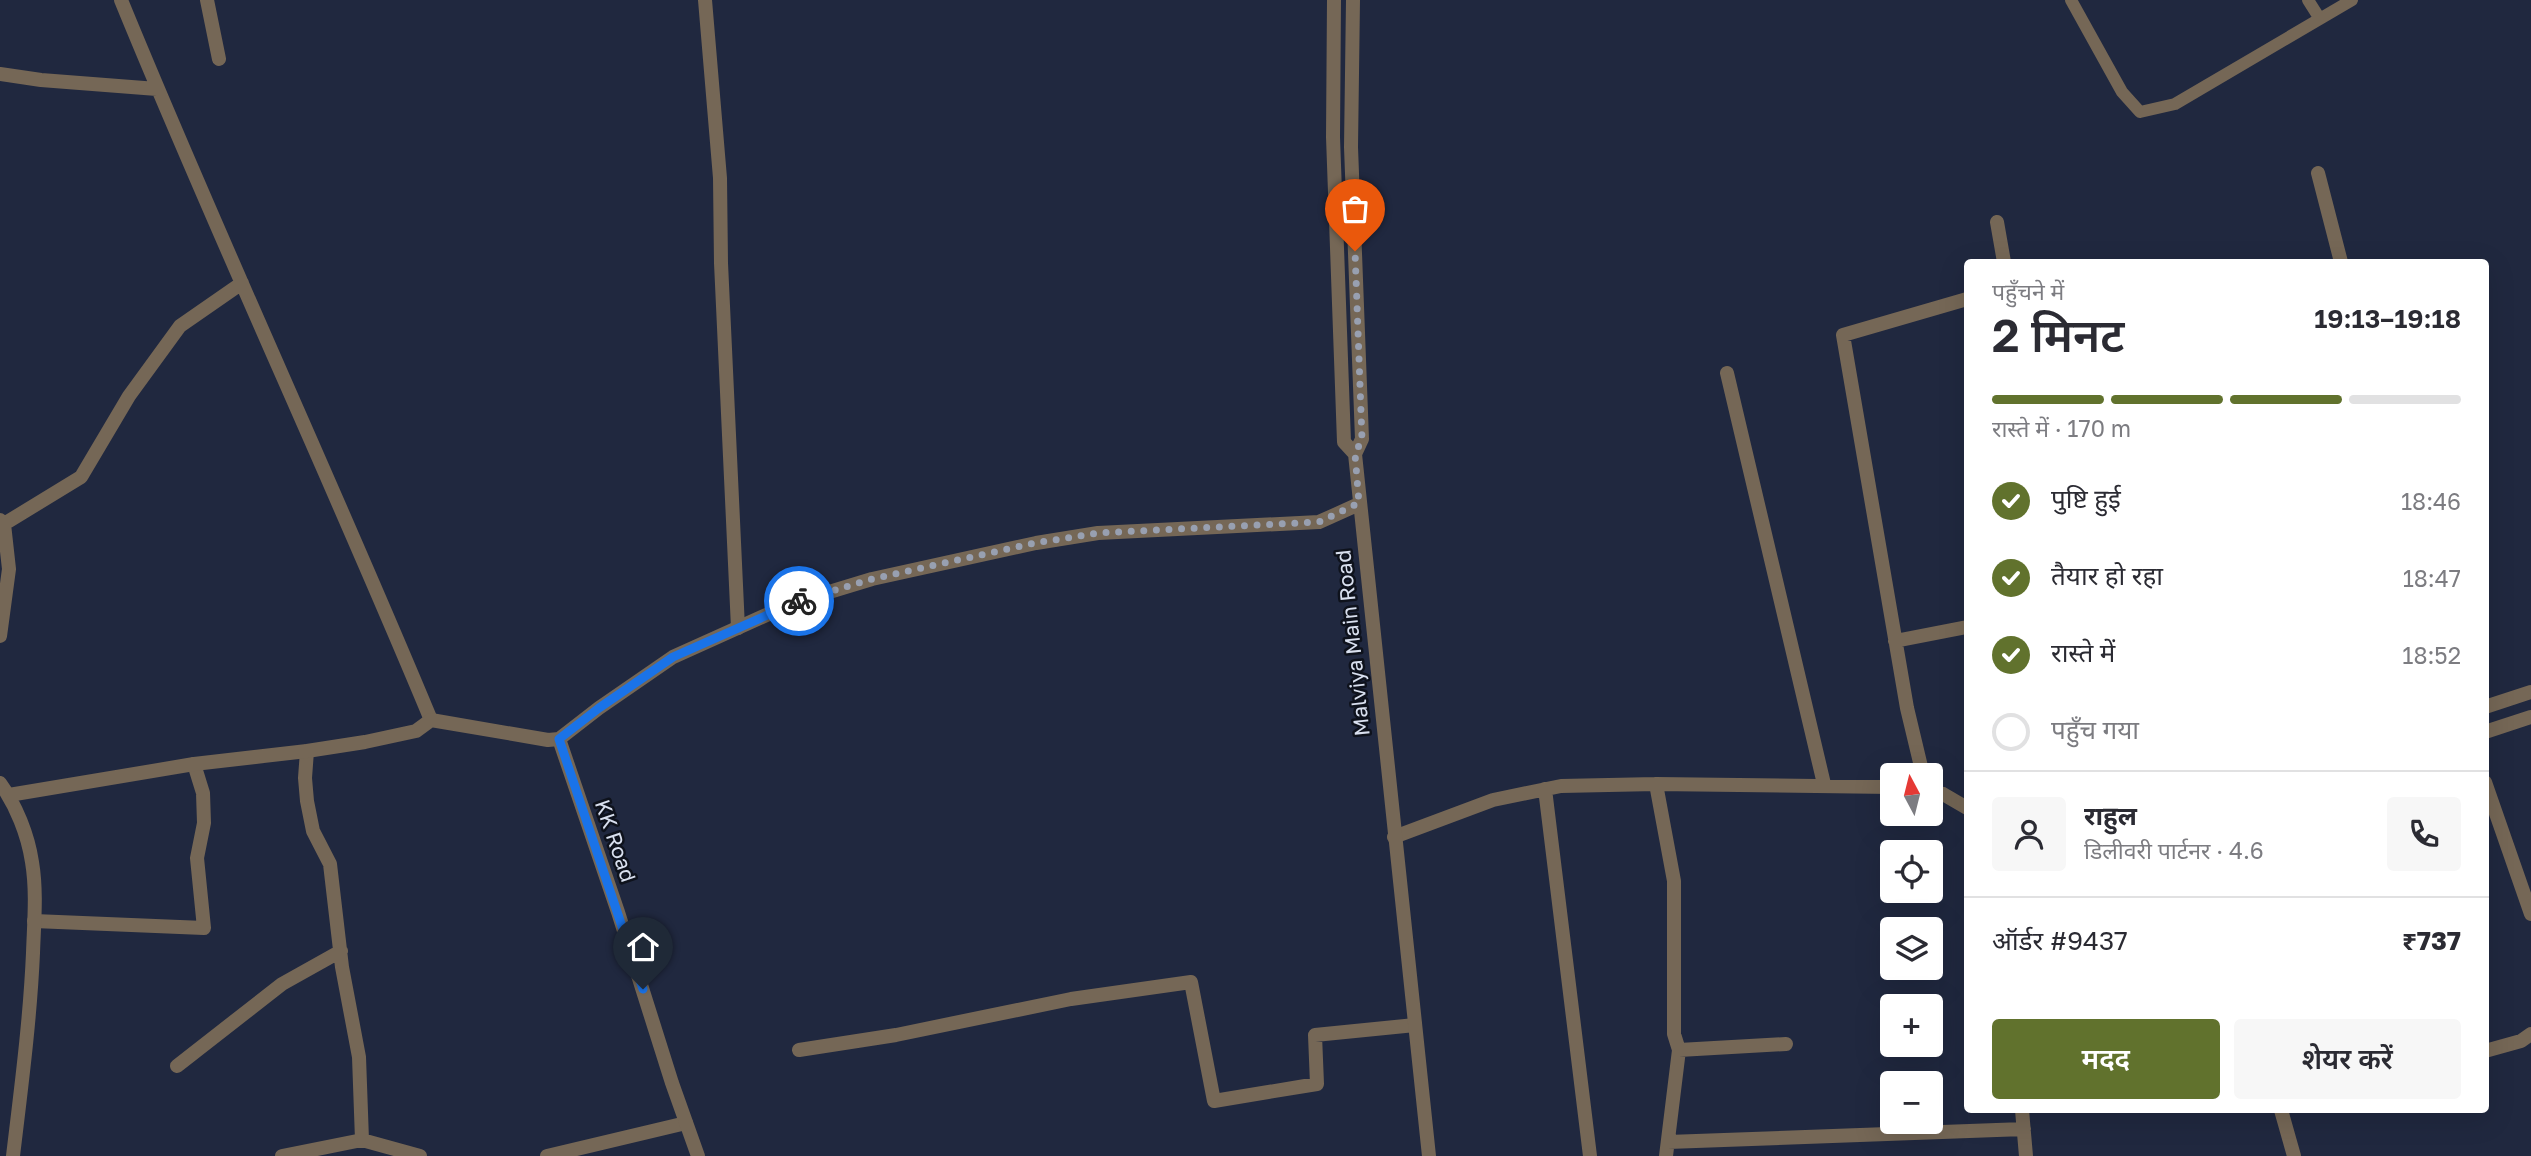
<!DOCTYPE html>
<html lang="hi">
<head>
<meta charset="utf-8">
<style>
  :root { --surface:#fff; --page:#f7f7f7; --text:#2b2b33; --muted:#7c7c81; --line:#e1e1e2; --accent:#61722d }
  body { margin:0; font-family:"Golos Text","Noto Sans Devanagari",sans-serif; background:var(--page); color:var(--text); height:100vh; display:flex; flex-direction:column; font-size:26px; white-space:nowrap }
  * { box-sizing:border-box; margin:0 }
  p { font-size:23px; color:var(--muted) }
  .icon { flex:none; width:38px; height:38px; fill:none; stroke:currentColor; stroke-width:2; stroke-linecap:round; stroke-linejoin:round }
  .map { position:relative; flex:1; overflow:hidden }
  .panel { position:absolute; left:1964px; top:259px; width:525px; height:854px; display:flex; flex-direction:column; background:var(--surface); border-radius:7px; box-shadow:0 7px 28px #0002 }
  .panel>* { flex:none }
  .needle { width:46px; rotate:353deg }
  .tools { position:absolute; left:1880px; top:763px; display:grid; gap:14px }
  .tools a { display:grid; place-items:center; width:63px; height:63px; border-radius:7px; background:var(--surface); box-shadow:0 7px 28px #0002; font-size:35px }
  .pin { position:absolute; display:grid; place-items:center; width:60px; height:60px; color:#fff; margin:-72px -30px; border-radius:50% 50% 50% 0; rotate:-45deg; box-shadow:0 0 7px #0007 }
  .pin .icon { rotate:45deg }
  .courier { position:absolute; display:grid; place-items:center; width:70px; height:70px; margin:-35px; border:5px solid #1a73e8; border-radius:50%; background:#fff; color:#222; box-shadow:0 2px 9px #0007 }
  .overview em { font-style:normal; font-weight:600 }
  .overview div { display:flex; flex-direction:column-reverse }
  .overview { display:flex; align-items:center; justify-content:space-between; height:119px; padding:0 28px }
  h1 { font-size:46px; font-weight:600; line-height:52px }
  .bar { display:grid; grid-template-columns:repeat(4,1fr); gap:10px 7px; align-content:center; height:84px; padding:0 28px }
  .bar i { height:9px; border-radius:5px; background:var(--line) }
  .bar .selected { background:var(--accent) }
  .bar p { grid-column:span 4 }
  .line { display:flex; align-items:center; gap:18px; padding:0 28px; border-top:2px solid var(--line) }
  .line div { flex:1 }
  .round { display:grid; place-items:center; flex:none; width:74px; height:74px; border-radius:7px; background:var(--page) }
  ol { padding:0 28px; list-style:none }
  li { display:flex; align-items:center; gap:21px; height:77px }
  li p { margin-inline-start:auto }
  li .icon { padding:7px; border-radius:50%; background:var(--accent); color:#fff; stroke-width:4 }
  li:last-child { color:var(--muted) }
  li i { width:38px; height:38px; border:4px solid var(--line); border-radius:50% }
  .primary-button { display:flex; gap:14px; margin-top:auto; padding:14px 28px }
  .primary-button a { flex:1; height:80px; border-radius:7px; background:var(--accent); color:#fff; font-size:28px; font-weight:600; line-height:80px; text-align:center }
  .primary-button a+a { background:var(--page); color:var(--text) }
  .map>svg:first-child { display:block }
</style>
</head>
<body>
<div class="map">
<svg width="2531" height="1156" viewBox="0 0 2531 1156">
  <rect width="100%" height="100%" fill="#20283f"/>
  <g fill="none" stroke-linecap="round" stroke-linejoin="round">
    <path stroke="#756756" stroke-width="12" d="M2071,0l51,92 18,20 35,-8 177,-104
      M2308,0l12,19"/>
    <path stroke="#756756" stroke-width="14" d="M121,0c99,242 210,479 310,720
      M207,0l12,59
      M705,0l15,178 1,85 17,365
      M0,74l41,6 116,9
      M2318,173l23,89
      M1997,222l7,40
      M1727,373l97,411
      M0,520l4,4 77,-47 48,-81 51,-70 62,-43
      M0,636l9,-67 -5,-45
      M1895,641l72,-14
      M2485,707l46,-15
      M2485,732l46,-15
      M307,751l-2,27 2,23 6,30 17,33 12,103 17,90 3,83 58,16
      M1923,775l-16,-67 -64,-373 124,-36
      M2485,782l46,132
      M1656,784l18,97v153l5,16 107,-6
      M1545,789l45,367
      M1930,792l13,2 24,14
      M1394,837l99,-37 68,-14 95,-2 236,3
      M34,921l170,7 -7,-70 7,-35 -1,-30 -9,-29
      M799,1050l97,-15 175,-36 120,-17 23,119 103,-17 -2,-49 100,-10
      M2485,1051l36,-10 10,-7
      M177,1066l105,-82 59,-33
      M2022,1110l4,46
      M2281,1110l13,46
      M1668,1142l356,-13
      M282,1156l80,-16
      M547,1156l139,-33
      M1666,1156l13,-106"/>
    <path stroke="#756756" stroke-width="14" d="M1334,0l-1,137 11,305 11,12
      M1353,0l-2,147 11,292 -7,15 74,702
      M559,739l59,173 54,171 26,73
      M0,783c16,22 28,52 32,79 5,30 2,61 1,91 -3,68 -12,136 -20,203
      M9,795l185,-31 113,-13 58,-9 51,-11 15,-11 117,20 11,-1 40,-31 74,-51 120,-54 79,-24 164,-36 62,-10 221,-11 40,-18"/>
  </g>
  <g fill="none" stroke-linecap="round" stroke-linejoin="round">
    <path stroke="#98a0b1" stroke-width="7" stroke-dasharray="0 12.6" d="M799,601l73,-22 163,-36 63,-10 221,-11 40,-19 -4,-49 7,-15 -7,-188"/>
    <path stroke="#1a73e8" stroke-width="9" d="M643,989l-84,-250 40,-31 74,-51 126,-56"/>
  </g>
  <g text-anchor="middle" stroke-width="5" stroke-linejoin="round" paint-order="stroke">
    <g font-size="21" fill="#d9e0ef" stroke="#0e121c">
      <text transform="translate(1353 643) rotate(-96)" y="7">Malviya Main Road</text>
      <text transform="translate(615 841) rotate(71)" y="7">KK Road</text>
    </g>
  </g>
</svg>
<div class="tools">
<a><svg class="needle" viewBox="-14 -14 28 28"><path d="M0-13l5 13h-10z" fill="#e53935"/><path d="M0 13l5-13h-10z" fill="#7c7c81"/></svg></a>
<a><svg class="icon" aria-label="locate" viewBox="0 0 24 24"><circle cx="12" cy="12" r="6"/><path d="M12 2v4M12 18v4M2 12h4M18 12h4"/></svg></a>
<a><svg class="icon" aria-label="layers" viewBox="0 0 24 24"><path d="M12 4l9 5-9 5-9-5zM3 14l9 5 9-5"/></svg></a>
<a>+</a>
<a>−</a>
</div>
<div class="pin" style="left:1355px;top:251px;background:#ea580c"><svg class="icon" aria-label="bag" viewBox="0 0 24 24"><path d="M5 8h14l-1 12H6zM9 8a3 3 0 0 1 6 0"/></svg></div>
<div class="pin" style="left:643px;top:989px;background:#1f2937"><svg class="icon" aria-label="home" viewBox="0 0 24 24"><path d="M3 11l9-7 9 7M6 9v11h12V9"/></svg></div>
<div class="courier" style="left:799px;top:601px"><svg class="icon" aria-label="bike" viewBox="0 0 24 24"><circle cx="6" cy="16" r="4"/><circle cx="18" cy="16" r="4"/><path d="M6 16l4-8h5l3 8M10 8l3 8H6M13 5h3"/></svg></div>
<section class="panel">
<div class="overview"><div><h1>2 मिनट</h1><p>पहुँचने में</p></div><em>19:13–19:18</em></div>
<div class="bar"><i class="selected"></i><i class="selected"></i><i class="selected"></i><i></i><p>रास्ते में · 170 m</p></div>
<ol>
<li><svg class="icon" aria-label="check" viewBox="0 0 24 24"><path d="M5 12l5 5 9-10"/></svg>पुष्टि हुई<p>18:46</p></li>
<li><svg class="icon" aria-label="check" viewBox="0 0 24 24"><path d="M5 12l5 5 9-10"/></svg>तैयार हो रहा<p>18:47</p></li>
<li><svg class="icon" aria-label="check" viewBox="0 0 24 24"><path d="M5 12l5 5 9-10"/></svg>रास्ते में<p>18:52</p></li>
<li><i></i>पहुँच गया</li>
</ol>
<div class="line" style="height:126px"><a class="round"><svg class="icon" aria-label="person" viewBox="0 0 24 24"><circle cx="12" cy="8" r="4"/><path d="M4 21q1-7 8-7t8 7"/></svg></a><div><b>राहुल</b><p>डिलीवरी पार्टनर · 4.6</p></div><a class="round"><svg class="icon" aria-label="phone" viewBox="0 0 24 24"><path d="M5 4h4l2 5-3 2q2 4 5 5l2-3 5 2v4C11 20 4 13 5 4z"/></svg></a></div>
<div class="line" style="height:91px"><div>ऑर्डर #9437</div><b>₹737</b></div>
<div class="primary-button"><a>मदद</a><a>शेयर करें</a></div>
</section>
</div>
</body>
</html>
